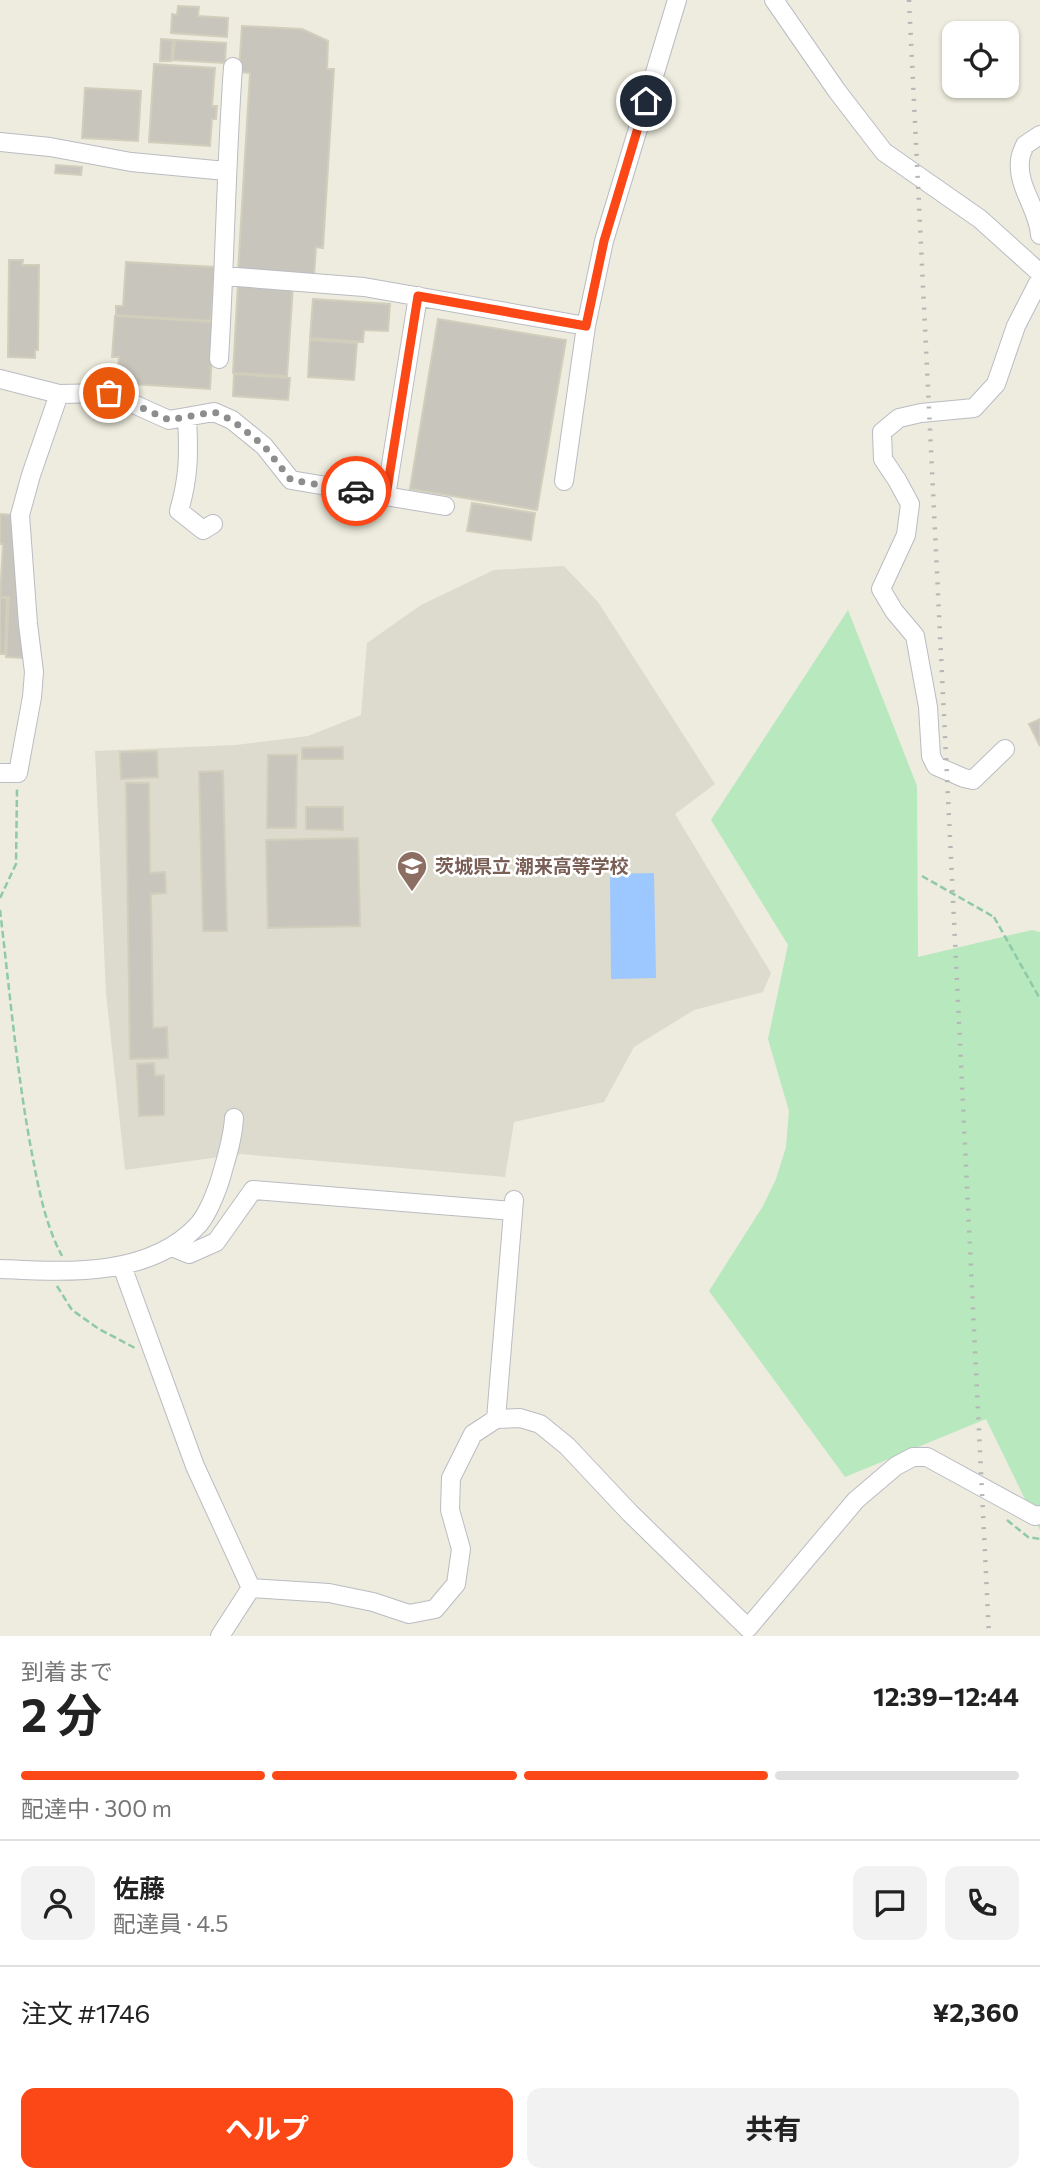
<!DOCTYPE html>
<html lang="ja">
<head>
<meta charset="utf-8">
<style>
  :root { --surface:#fff; --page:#f2f2f2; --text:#222; --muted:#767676; --line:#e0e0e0; --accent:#fc4716 }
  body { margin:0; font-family:Commissioner,"Noto Sans JP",sans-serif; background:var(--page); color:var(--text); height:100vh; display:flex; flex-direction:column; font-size:26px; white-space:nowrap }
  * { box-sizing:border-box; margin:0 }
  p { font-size:23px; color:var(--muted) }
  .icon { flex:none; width:38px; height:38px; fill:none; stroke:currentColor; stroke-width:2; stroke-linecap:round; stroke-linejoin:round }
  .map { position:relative; height:1636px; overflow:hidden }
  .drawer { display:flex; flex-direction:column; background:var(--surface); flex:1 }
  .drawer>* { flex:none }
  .tools { position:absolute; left:942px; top:21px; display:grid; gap:14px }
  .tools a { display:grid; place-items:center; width:77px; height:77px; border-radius:14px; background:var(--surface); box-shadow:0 2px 5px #0004; font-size:35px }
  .pin { position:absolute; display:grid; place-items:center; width:60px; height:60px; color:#fff; margin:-30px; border:4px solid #fff; border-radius:50%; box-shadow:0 2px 7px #0007 }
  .courier { position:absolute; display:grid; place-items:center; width:70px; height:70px; margin:-35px; border:5px solid #fc4716; border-radius:50%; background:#fff; color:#222; box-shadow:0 2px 9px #0007 }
  .summary em { font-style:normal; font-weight:700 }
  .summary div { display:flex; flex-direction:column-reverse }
  .summary { display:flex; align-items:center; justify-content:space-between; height:119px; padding:0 21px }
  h1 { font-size:46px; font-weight:700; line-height:52px }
  .bar { display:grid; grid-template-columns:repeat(4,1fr); gap:10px 7px; align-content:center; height:84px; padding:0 21px }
  .bar i { height:9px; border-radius:5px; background:var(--line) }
  .bar .active { background:var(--accent) }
  .bar p { grid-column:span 4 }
  .line { display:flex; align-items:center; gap:18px; padding:0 21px; border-top:2px solid var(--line) }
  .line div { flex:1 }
  .round { display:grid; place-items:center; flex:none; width:74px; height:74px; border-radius:14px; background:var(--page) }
  .cta { display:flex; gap:14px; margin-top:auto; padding:14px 21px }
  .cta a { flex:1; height:80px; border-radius:14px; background:var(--accent); color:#fff; font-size:28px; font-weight:700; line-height:80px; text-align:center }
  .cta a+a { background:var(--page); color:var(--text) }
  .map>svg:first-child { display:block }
</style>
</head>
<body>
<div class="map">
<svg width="1040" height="1636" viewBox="0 0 1040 1636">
  <rect width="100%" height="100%" fill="#edecde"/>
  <path fill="#dcdbcd" d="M564,566l34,36 117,182 -40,30 96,159 -8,19 -69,18 -60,37 -30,55 -90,20 -9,55 -264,-23 -116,16 -19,-177 -11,-242 141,-6 72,-9 53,-21 6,-72 54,-38 73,-35z"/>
  <path fill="#b7e8be" d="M848,610l69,176 1,171 114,-27 8,2v598l-54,-111 -141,58 -136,-186 54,-85 13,-27 10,-32 3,-36 -21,-72 20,-94 -77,-125z"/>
  <path fill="#9dc7ff" d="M654,873l2,105 -45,1 -1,-105z"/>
  <path fill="#c8c6bc" stroke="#d2cebc" stroke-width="2" d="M178,6l21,1 -1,9 30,2 -1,19 -56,-4 1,-19 5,1z
    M242,26l60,3 26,12 -1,28h7l-11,179 -7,-1 -2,29 -76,-4 12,-199 -11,-1z
    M161,39l12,1 -2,21h-11z
    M175,40l51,3 -1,20 -52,-3z
    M154,64l61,4 -3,38h5l-1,13h-4l-2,27 -61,-4z
    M85,88l56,3 -3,50 -56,-3z
    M56,165l26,2 -1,8 -26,-2z
    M9,260h14l-1,5h17l-1,85h-3v8l-27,-1z
    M126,262l89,5 -4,54 -95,-6v-9h7z
    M238,283l55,3 -6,90 -54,-3z
    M313,299l77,5 -2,27 -24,-1 -1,12 -53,-4z
    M115,316l99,6 -4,67 -93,-6 2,-26h-7z
    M438,319l128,21 -29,170 -127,-21z
    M310,340l47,3 -3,37 -46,-3z
    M234,374l56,4 -2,22 -55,-4z
    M472,503l63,10 -4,27 -64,-9z
    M0,514l14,1 10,143 -18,-1 3,-60h-9l3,-53h-3z
    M0,598h7l-2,56h-5z
    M1040,719v27l-11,-22z
    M343,747v12h-41v-11z
    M157,751l1,26 -37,2 -1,-27z
    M268,755h29l-1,73h-29z
    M223,771l4,160h-24l-4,-159z
    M126,783h23l1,90 15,-1 1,21 -15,1 2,134 14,-1 1,31 -38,1z
    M306,807h37v23l-37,-1z
    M358,838l2,88 -92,2 -2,-88z
    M154,1063l1,13 9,-1v40l-25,1 -2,-52z"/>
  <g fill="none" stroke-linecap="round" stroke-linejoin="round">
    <g stroke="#babcc3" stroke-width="20">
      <path id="minor" d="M774,0l63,91 47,61 96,67 60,54
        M1040,135l-15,10c-2,5 -5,10 -5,16 -3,26 19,49 20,74
        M0,142l50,5 81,15 95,9
        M224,276l140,11 222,39
        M219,359c6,-97 7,-194 14,-292
        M0,379l59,15 -28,81 -11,40 8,109 6,48 -2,25 -14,76h-18
        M59,394l50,-1 60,27 45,-8 18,8 32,26 27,34 154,26
        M187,418c2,36 2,58 -8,93l24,19 10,-6
        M564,481l22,-155 18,-85 73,-241
        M386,496l32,-200
        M1005,749l-32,31 -9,-2 -28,-12 -5,-10 -3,-49 -13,-71 -21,-25 -13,-22 25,-54 4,-31 -13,-24 -14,-21 -1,-27 17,-14 22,-5 53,-5 22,-24 20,-58 24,-47
        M172,1247l17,7 27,-12 37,-52 260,21
        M122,1266l73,200 56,122 -31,48
        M0,1269c66,3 150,9 199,-45 10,-12 20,-38 24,-54 5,-17 10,-34 11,-52
        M496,1419l18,-219
        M251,1588l78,5 44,9 36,12 26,-5 21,-25 5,-35 -11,-39 1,-32 22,-44 23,-15 24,-1 20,6 27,22 63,67 118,115 108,-128 40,-34 17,-9h14l108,59 5,-1"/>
    </g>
    <path stroke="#90c9a8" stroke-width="2.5" stroke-dasharray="7 3.5" stroke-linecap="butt" d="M0,898l16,-34 1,-75
      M0,910c10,83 17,167 33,249 6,32 13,67 29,97
      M994,917l46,82
      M57,1286l15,24 27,19 36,19
      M1007,1520l21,17 12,2"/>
    <use href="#minor" stroke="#fff" stroke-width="18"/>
    <path stroke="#b5b6b6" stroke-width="4.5" stroke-dasharray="2 9" stroke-linecap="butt" d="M909,0l80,1636"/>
    <path stroke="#90c9a8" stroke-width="2.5" stroke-dasharray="7 3.5" stroke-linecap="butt" d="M922,876l72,41"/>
  </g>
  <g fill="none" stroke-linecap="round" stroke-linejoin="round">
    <path stroke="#8c8e8d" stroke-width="7" stroke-dasharray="0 12.6" d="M109,393l60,27 45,-8 18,8 32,26 27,34 65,11"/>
    <path stroke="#fc4716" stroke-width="9" d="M356,491l30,5 32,-200 168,30 18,-85 42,-140"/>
  </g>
  <defs>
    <g id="school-pin" transform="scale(1.575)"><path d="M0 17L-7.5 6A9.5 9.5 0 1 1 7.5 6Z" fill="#8d6e63" stroke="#fff"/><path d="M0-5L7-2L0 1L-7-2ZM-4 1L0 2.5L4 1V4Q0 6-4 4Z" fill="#fff"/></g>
  </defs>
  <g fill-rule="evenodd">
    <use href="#school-pin" x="412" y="866"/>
  </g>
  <g text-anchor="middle" stroke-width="5" stroke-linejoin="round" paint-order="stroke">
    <g font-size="19" font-weight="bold" fill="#785e54" stroke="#fff" text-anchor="start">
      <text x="435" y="873">茨城県立 潮来高等学校</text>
    </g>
  </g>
</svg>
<div class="tools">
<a><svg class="icon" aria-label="locate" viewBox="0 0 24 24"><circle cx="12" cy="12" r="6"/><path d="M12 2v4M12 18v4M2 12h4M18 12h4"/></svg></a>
</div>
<div class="pin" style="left:109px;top:393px;background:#ea580c"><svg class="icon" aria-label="bag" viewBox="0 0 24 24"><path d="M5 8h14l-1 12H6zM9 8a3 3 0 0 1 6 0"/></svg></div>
<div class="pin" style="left:646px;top:101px;background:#1f2937"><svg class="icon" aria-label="home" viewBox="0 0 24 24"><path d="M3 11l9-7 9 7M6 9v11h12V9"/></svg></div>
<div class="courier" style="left:356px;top:491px"><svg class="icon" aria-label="car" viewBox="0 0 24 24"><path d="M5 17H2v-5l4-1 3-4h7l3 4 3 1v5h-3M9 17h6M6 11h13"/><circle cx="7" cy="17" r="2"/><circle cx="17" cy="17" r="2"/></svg></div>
</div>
<section class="drawer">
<div class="summary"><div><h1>2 分</h1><p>到着まで</p></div><em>12:39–12:44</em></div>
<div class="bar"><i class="active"></i><i class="active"></i><i class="active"></i><i></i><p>配達中 · 300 m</p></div>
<div class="line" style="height:126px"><a class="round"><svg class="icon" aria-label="person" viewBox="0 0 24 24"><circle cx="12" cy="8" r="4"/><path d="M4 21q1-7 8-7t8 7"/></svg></a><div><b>佐藤</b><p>配達員 · 4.5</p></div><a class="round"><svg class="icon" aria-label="chat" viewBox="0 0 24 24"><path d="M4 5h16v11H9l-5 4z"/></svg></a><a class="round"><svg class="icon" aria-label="phone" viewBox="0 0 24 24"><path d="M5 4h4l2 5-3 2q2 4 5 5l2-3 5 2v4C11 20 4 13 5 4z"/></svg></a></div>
<div class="line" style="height:91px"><div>注文 #1746</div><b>¥2,360</b></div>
<div class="cta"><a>ヘルプ</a><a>共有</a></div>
</section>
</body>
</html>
